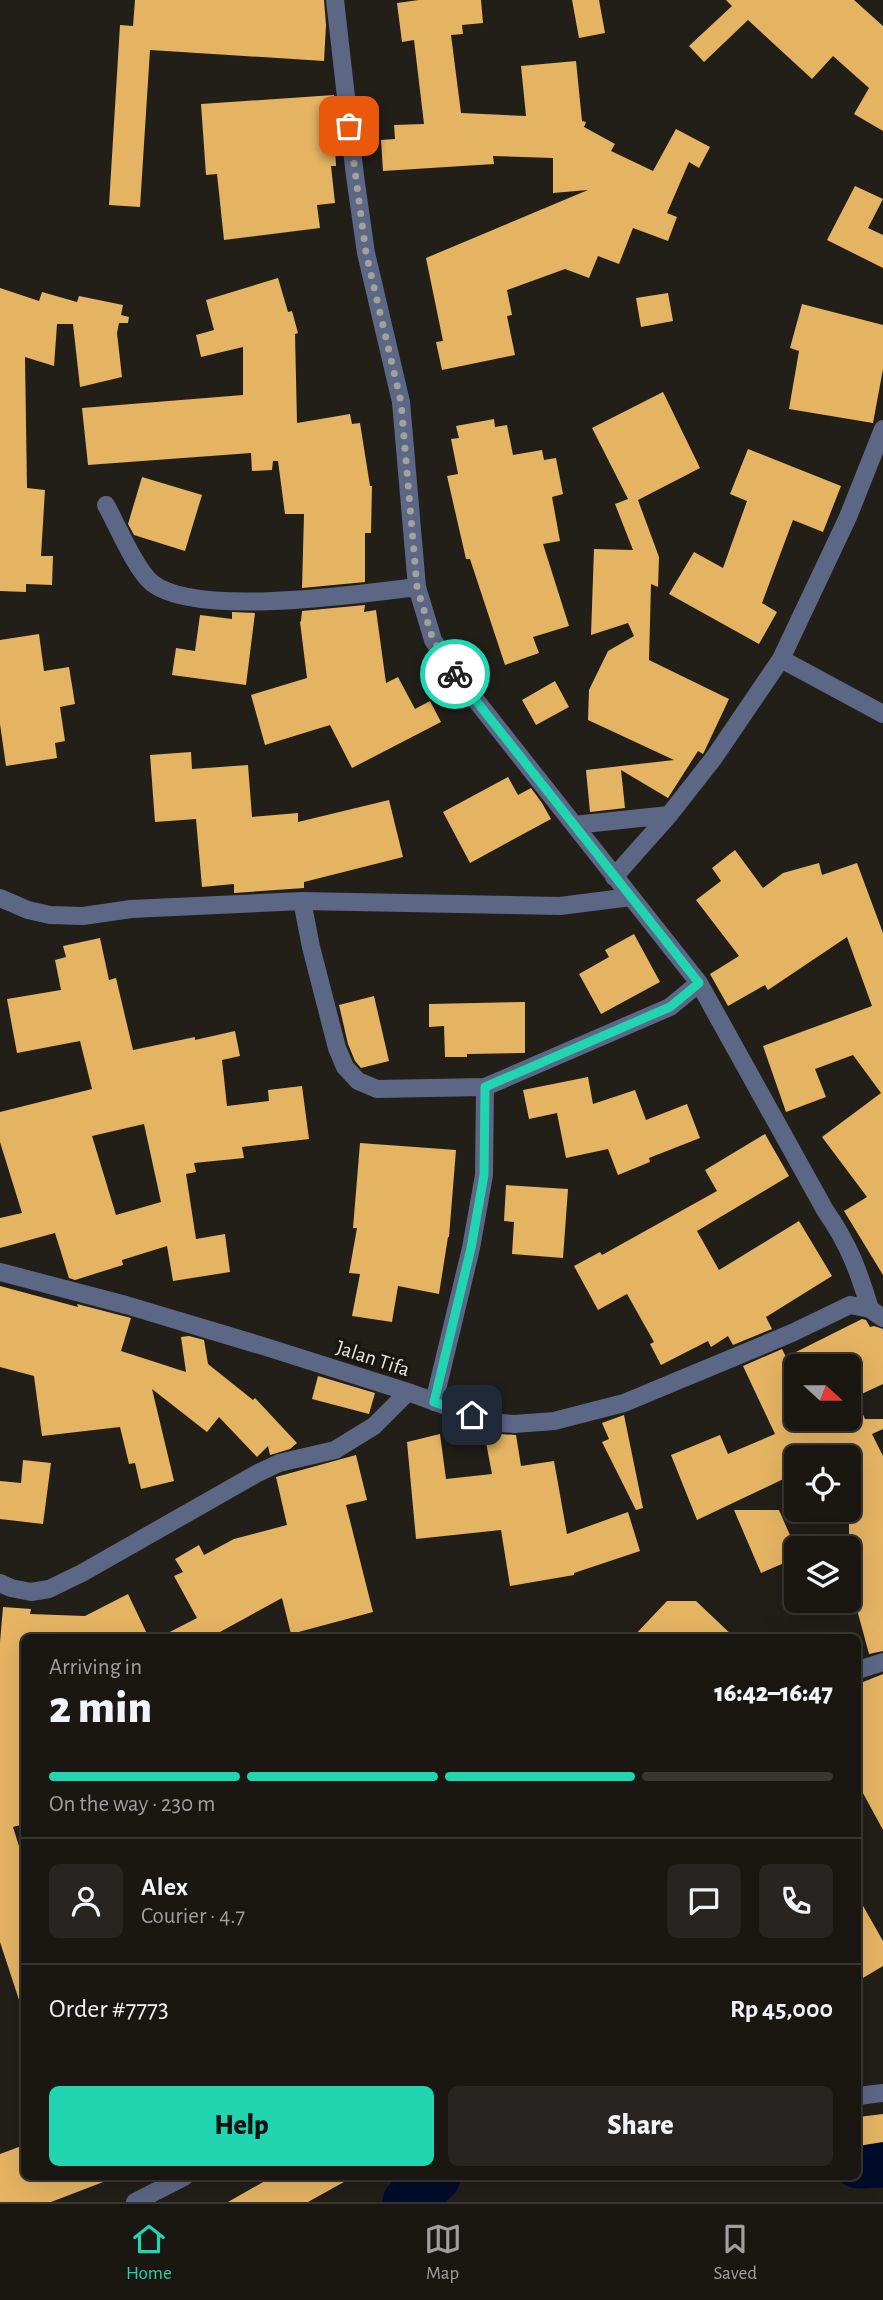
<!DOCTYPE html>
<html lang="en">
<head>
<meta charset="utf-8">
<style>
  :root { --surface:#1a1713; --page:#272421; --text:#f1f3f6; --muted:#9f9fa0; --line:#383633; --accent:#20d5b0 }
  body { margin:0; font-family:"Alegreya Sans",sans-serif; background:var(--page); color:var(--text); height:100vh; display:flex; flex-direction:column; font-size:26px; white-space:nowrap }
  * { box-sizing:border-box; margin:0 }
  p { font-size:23px; color:var(--muted) }
  .icon { flex:none; width:38px; height:38px; fill:none; stroke:currentColor; stroke-width:2; stroke-linecap:round; stroke-linejoin:round }
  .map { position:relative; flex:1; overflow:hidden }
  .details { position:absolute; left:21px; top:1634px; width:840px; height:546px; display:flex; flex-direction:column; background:var(--surface); border-radius:10px; box-shadow:0 7px 28px #0002,0 0 0 2px var(--line) }
  .details>* { flex:none }
  .needle { width:46px; rotate:111deg }
  .fabs { position:absolute; left:784px; top:1354px; display:grid; gap:14px }
  .fabs a { display:grid; place-items:center; width:77px; height:77px; border-radius:10px; background:var(--surface); box-shadow:0 7px 28px #0002,0 0 0 2px var(--line); font-size:35px }
  .pin { position:absolute; display:grid; place-items:center; width:60px; height:60px; color:#fff; margin:-30px; border-radius:14px; box-shadow:0 4px 10px #0006 }
  .courier { position:absolute; display:grid; place-items:center; width:70px; height:70px; margin:-35px; border:5px solid #20d5b0; border-radius:50%; background:#fff; color:#222; box-shadow:0 2px 9px #0007 }
  .head em { font-style:normal; font-weight:800 }
  .head div { display:flex; flex-direction:column-reverse }
  .head { display:flex; align-items:center; justify-content:space-between; height:119px; padding:0 28px }
  h1 { font-size:46px; font-weight:800; line-height:52px }
  .bar { display:grid; grid-template-columns:repeat(4,1fr); gap:10px 7px; align-content:center; height:84px; padding:0 28px }
  .bar i { height:9px; border-radius:5px; background:var(--line) }
  .bar .active { background:var(--accent) }
  .bar p { grid-column:span 4 }
  .line { display:flex; align-items:center; gap:18px; padding:0 28px; border-top:2px solid var(--line) }
  .line div { flex:1 }
  .round { display:grid; place-items:center; flex:none; width:74px; height:74px; border-radius:10px; background:var(--page) }
  .primary-button { display:flex; gap:14px; margin-top:auto; padding:14px 28px }
  .primary-button a { flex:1; height:80px; border-radius:10px; background:var(--accent); color:#111; font-size:28px; font-weight:800; line-height:80px; text-align:center }
  .primary-button a+a { background:var(--page); color:var(--text) }
  .tab-bar { display:flex; justify-content:space-around; align-items:center; height:98px; border-top:2px solid var(--line); background:var(--surface); font-size:19px; color:var(--muted) }
  .tab-bar a { display:grid; justify-items:center; gap:4px }
  .tab-bar .active { color:var(--accent) }
  .map>svg:first-child { display:block }
</style>
</head>
<body>
<div class="map">
<svg width="883" height="2202" viewBox="0 0 883 2202">
  <rect width="100%" height="100%" fill="#221f19"/>
  <g fill="none" stroke-linecap="round" stroke-linejoin="round">
    <path stroke="#000c2a" stroke-width="51" d="M858,2163l25,-1
      M408,2202l27,-25"/>
  </g>
  <path fill="#e5b463" fill-rule="evenodd" d="M135,0h189l2,25 -2,36 -174,-11 -10,157 -31,-2 11,-180 13,1z
    M419,0h62l2,23 -21,2 1,9 -12,1 10,78 65,3 -5,-50 55,-5 6,60 4,1 -2,5 31,17 -4,7 42,20 23,-42 34,18 -11,21 -10,-6 -22,51 10,4 -9,24 -35,-13 -14,36 -21,-8 -9,22 -24,-9 -58,21 5,25 -5,1 8,39 -73,15 -6,-28 7,-1 -17,-83 162,-68 -35,3v-35l-60,-2 1,8 -111,7 -2,-31 14,-1 -1,-14 30,-1 -10,-84 -12,2 -5,-39z
    M572,0h27l6,33 -26,5z
    M726,0h128l29,26v105l-29,-17 15,-26 -36,-32 -21,23 -64,-59 -44,42 -15,-16 43,-40z
    M334,95l4,33 -4,1 2,37h-5l4,37 -18,2 3,23 -96,12 -7,-66 -11,1 -5,-71z
    M855,186l28,13 -15,29 15,7v33l-56,-28z
    M278,278l10,34 4,-1 6,22 -3,1 2,89 53,-9 2,10 8,-1 10,63h2l-1,47h-6v49l-63,6 2,-74h-19l-7,-53h-5l-1,9 -20,1 -1,-18 -163,12 -6,-57 161,-13v-48l-42,10 -5,-22 18,-5 -8,-30z
    M0,288l39,13 3,-9 35,10 2,-6 44,9 -2,10 8,2 -1,6h-9l-2,10 5,44 -42,10 -7,-63h-16l-3,42 -29,-9 2,131 18,2 -4,66h12l-1,29 -26,-1v8l-26,-1z
    M668,293l5,28 -32,6 -5,-29z
    M802,304l81,21v44l-10,54 -84,-14 10,-58 -9,-3z
    M663,392l37,76 -62,32 21,57 -1,30 -7,-3 -2,76 80,39 -24,51 -2,4 -5,-3 -30,47 -47,-28 4,38 -35,4 -4,-42 88,-10 -86,-40 1,-30 19,-39 26,-15 -6,-13 -37,12 3,-86 39,1 -18,-46 13,-5 -36,-71z
    M494,419l1,8 12,-2 6,30 29,-5 2,10 12,-2 7,36 -11,3 8,44 -17,3 26,82 -36,11 6,16 -34,12 -35,-106h-4l-19,-83 11,-2 -7,-35 8,-1 -3,-12z
    M748,449l93,37 -18,46 -30,-12 -31,83 15,9 -18,32 -90,-50 25,-42 29,16 24,-67 -17,-7z
    M142,477l60,18 -17,56 -51,-16 -6,-11z
    M365,605l-1,7 12,-2 10,73 12,-6 17,32 15,-8 11,21 -89,46 -22,-43 -65,20 -14,-50 56,-17 -7,-56 1,-1 1,-10z
    M232,612l23,1 -9,72 -74,-10 4,-27 19,3 5,-36 32,4z
    M39,634l5,37 25,-4 6,37 -15,3 5,34 -10,2 2,15 -51,8 -6,-42v-84z
    M555,681l14,26 -33,18 -14,-25z
    M191,752l1,17 56,-4 4,52 46,-4v9l91,-22 14,57 -99,25v6l-70,5v-9l-32,3 -6,-68 -41,3 -5,-67z
    M508,777l10,18 13,-7 11,15 9,16 -81,44 -27,-51z
    M735,850l28,38 20,-15 36,-10 3,12 35,-12 26,70v342l-39,-64 23,-14 -45,-60 59,-44 -28,-38 -38,14 11,28 -40,15 -23,-66 109,-40 -25,-69 -79,53 -3,-5 -37,21 -18,-32 29,-18 -43,-56 25,-19 -9,-13z
    M634,934l26,48 -59,32 -22,-40 30,-17 -4,-7z
    M100,938l9,42 7,-2 17,72 62,-13v3l40,-9 5,25 -18,4 5,46 42,-5 -1,-11 34,-4 7,53 -67,8 2,11 -50,5 2,9 -10,2 10,65 29,-5 5,38 -57,9 -6,-35 -45,14 1,5 -48,15 -6,-2 -14,-45 -55,15v-30l22,-5 -22,-71v-30l92,-23 -12,-48 -63,12 -10,-54 54,-9 -6,-30 11,-3 -3,-11zM144,1124l17,78 -45,13 -24,-79z
    M374,996l15,65 -28,7 -6,-7 -7,-17 -9,-39z
    M525,1002v51l-58,1v3h-22l-1,-31 -15,1v-23z
    M588,1077l5,27 42,-14 11,30 41,-16 13,34 -51,20 1,4 -32,13 -10,-26 -42,9 -9,-45 -28,6 -6,-29z
    M765,1134l24,42 -92,55 22,39 80,-49 33,55 -66,41 6,12 -39,16 -5,-9 -17,11 -3,-6 -47,24 -11,-21 4,-2 -27,-48 -29,16 -24,-44 26,-14 2,3 115,-64 -12,-21z
    M360,1143l96,7 -7,87h-1l-9,57 -41,-8 -6,36 -40,-6 8,-42 -11,-1 8,-45h-4z
    M506,1185l62,4 -5,69 -51,-4 2,-32 -10,-1z
    M0,1286l78,21 -1,-3 54,14 -10,33 65,21 -5,-35 8,-1 15,4 4,24 45,36 2,-2 42,45 -7,6 -20,6 -2,-9 -11,11 -38,-40 -12,15 -55,-43 22,92 -33,8 -6,-26 -6,1 -9,-37 -78,9 -8,-60 -34,-9z
    M862,1319l4,1 4,7 4,-1 9,3v55l-28,13 10,22h18v10l-11,5 11,22v195l-14,3 -20,-74v-134l-26,12h-27v15l-99,47 -26,-65 49,-20 8,19 47,-20 -32,-68 39,-17 4,8zM796,1367h53v52h-53z
    M318,1376l57,17 -6,21 -57,-15z
    M624,1415l19,93 -7,2 -34,-68 7,-3 -7,-16z
    M440,1434l6,45 46,-5 -7,-37 14,-3 17,1 5,31 33,-5 13,73 61,-22 12,39 -66,22v2l-64,11 -9,-56 -85,9 -9,-97z
    M356,1455l11,45 -21,5 27,107 -82,22 -9,-36 -73,40h-51l39,-20 -23,-42 9,-4 -8,-13 24,-14 5,10 30,-16 53,-14 -11,-48z
    M23,1460l28,3 -8,61 -43,-5v-38l21,2z
    M734,1510h45l17,39v9l-35,15z
    M128,1594l21,44h-125v43l-3,39 3,-1v105l-11,3 11,35v141h-4l-20,-61v-300l3,-35 28,2 -1,5 55,2z
    M667,1601h29l39,37h-103z
    M883,1674v156l-25,-46v-100z
    M858,1897l25,44v25l-25,15z
    M883,2114v28l-25,4v-29z
    M24,2145v32l87,2 -60,23h-51v-48z
    M272,2177h81l-45,25h-80z"/>
  <g fill="none" stroke-linecap="round" stroke-linejoin="round">
    <path stroke="#5c6786" stroke-width="18" d="M335,0l20,176 11,77 35,149 16,185 16,53 19,30 247,313 126,227c24,35 33,59 45,99
      M106,505c11,20 30,65 46,78 44,35 208,11 265,4
      M781,659l102,55
      M574,825l95,-10
      M614,877l55,-62 44,-56 68,-100 67,-142 35,-88
      M0,898l28,12 22,5 33,1 48,-7 171,-8 9,46 26,101 8,19 13,14 19,8 108,-2 185,-80 29,-24
      M302,901l258,5 71,-9
      M0,1272l126,33 140,42 142,45 82,30 24,2 40,-3 70,-18 168,-70 58,-28 20,4 13,9
      M434,1402l37,-154 13,-73 1,-88
      M0,1583l11,5 20,4 18,-3 33,-16 174,-99 23,-11 56,-13 39,-24 34,-34
      M858,1670l25,-8
      M858,2096l25,-3
      M135,2202l49,-25"/>
  </g>
  <g fill="none" stroke-linecap="round" stroke-linejoin="round">
    <path stroke="#a3a19c" stroke-width="7" stroke-dasharray="0 12.6" d="M349,126l17,127 35,149 16,185 16,53 22,34"/>
    <path stroke="#20d5b0" stroke-width="9" d="M455,674l244,309 -29,24 -185,80 -1,88 -13,73 -37,154 38,13"/>
  </g>
  <g text-anchor="middle" stroke-width="7" stroke-linejoin="round" paint-order="stroke">
    <g font-size="21" fill="#e9e7e3" stroke="#191510">
      <text transform="translate(373 1358) rotate(18)" y="7">Jalan Tifa</text>
    </g>
  </g>
</svg>
<div class="fabs">
<a><svg class="needle" viewBox="-14 -14 28 28"><path d="M0-13l5 13h-10z" fill="#e53935"/><path d="M0 13l5-13h-10z" fill="#9f9fa0"/></svg></a>
<a><svg class="icon" aria-label="locate" viewBox="0 0 24 24"><circle cx="12" cy="12" r="6"/><path d="M12 2v4M12 18v4M2 12h4M18 12h4"/></svg></a>
<a><svg class="icon" aria-label="layers" viewBox="0 0 24 24"><path d="M12 4l9 5-9 5-9-5zM3 14l9 5 9-5"/></svg></a>
</div>
<div class="pin" style="left:349px;top:126px;background:#ea580c"><svg class="icon" aria-label="bag" viewBox="0 0 24 24"><path d="M5 8h14l-1 12H6zM9 8a3 3 0 0 1 6 0"/></svg></div>
<div class="pin" style="left:472px;top:1415px;background:#1f2937"><svg class="icon" aria-label="home" viewBox="0 0 24 24"><path d="M3 11l9-7 9 7M6 9v11h12V9"/></svg></div>
<div class="courier" style="left:455px;top:674px"><svg class="icon" aria-label="bike" viewBox="0 0 24 24"><circle cx="6" cy="16" r="4"/><circle cx="18" cy="16" r="4"/><path d="M6 16l4-8h5l3 8M10 8l3 8H6M13 5h3"/></svg></div>
<section class="details">
<div class="head"><div><h1>2 min</h1><p>Arriving in</p></div><em>16:42–16:47</em></div>
<div class="bar"><i class="active"></i><i class="active"></i><i class="active"></i><i></i><p>On the way · 230 m</p></div>
<div class="line" style="height:126px"><a class="round"><svg class="icon" aria-label="person" viewBox="0 0 24 24"><circle cx="12" cy="8" r="4"/><path d="M4 21q1-7 8-7t8 7"/></svg></a><div><b>Alex</b><p>Courier · 4.7</p></div><a class="round"><svg class="icon" aria-label="chat" viewBox="0 0 24 24"><path d="M4 5h16v11H9l-5 4z"/></svg></a><a class="round"><svg class="icon" aria-label="phone" viewBox="0 0 24 24"><path d="M5 4h4l2 5-3 2q2 4 5 5l2-3 5 2v4C11 20 4 13 5 4z"/></svg></a></div>
<div class="line" style="height:91px"><div>Order #7773</div><b>Rp 45,000</b></div>
<div class="primary-button"><a>Help</a><a>Share</a></div>
</section>
</div>
<nav class="tab-bar">
<a class="active"><svg class="icon" aria-label="home" viewBox="0 0 24 24"><path d="M3 11l9-7 9 7M6 9v11h12V9"/></svg>Home</a>
<a><svg class="icon" aria-label="map" viewBox="0 0 24 24"><path d="M3 6l6-2 6 2 6-2v14l-6 2-6-2-6 2zM9 4v14M15 6v14"/></svg>Map</a>
<a><svg class="icon" aria-label="saved" viewBox="0 0 24 24"><path d="M7 4h10v16l-5-4-5 4z"/></svg>Saved</a>
</nav>
</body>
</html>
